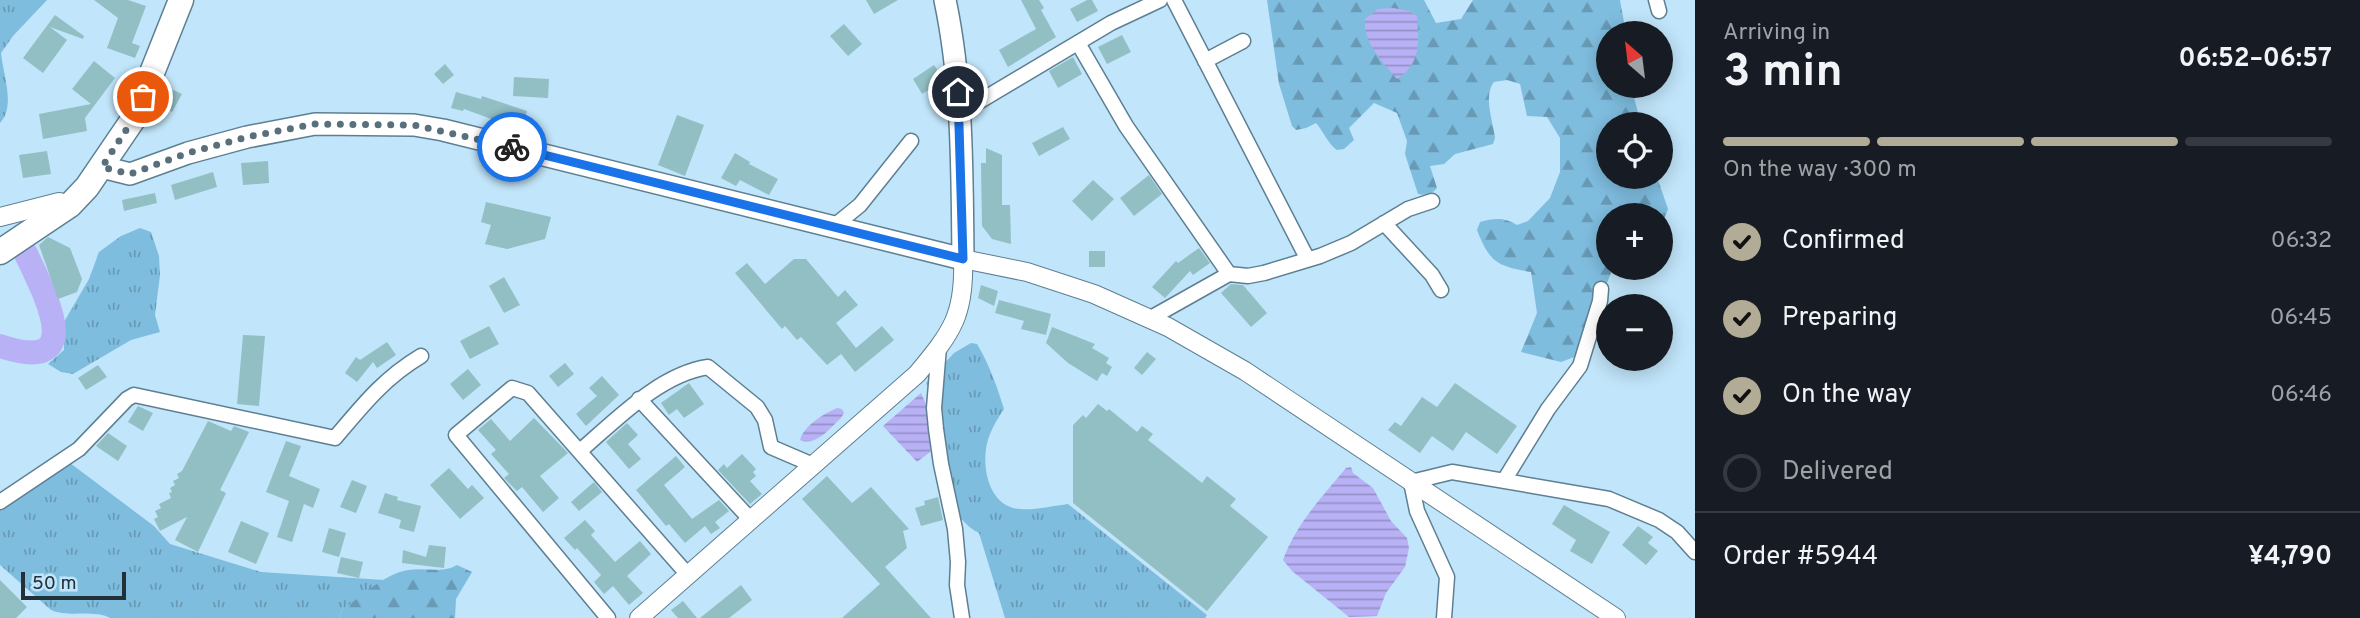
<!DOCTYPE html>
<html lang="en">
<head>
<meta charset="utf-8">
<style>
  :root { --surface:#171b24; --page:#20242c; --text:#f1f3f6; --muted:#9ea1a6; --line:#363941; --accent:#b2ac97 }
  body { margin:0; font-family:Overpass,sans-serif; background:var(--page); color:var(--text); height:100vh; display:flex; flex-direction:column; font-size:26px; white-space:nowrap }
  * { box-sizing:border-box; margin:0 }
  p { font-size:23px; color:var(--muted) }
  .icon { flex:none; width:38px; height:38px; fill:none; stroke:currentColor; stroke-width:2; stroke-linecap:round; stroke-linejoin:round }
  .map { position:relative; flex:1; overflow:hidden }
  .panel { display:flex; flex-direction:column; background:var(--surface); width:665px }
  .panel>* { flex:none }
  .needle { width:46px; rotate:332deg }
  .tools { position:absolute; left:1596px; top:21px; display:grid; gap:14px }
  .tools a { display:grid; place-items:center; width:77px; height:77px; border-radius:50%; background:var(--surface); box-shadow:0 4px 18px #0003; font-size:35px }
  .scale { position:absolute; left:21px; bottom:18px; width:105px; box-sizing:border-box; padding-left:7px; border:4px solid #223038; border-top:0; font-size:19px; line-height:24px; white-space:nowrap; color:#223038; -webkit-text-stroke:5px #c1e5fa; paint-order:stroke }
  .pin { position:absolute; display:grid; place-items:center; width:60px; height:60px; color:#fff; margin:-30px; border:4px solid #fff; border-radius:50%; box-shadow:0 2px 7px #0007 }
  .courier { position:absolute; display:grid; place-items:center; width:70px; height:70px; margin:-35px; border:5px solid #1a73e8; border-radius:50%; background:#fff; color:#222; box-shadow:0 2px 9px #0007 }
  .head em { font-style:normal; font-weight:700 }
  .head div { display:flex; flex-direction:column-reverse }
  .head { display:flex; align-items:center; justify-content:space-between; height:119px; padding:0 28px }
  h1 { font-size:46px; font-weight:700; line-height:52px }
  .bar { display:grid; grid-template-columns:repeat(4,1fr); gap:10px 7px; align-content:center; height:84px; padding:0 28px }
  .bar i { height:9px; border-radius:5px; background:var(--line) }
  .bar .current { background:var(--accent) }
  .bar p { grid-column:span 4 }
  .line { display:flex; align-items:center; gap:18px; padding:0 28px; border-top:2px solid var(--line) }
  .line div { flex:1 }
  ol { padding:0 28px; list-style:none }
  li { display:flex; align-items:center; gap:21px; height:77px }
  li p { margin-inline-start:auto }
  li .icon { padding:7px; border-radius:50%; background:var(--accent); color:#111; stroke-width:4 }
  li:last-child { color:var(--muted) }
  li i { width:38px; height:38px; border:4px solid var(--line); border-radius:50% }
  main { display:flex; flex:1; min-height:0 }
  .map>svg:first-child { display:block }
</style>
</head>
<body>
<main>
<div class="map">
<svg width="1695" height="618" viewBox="0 0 1695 618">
  <defs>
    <pattern id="grass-tufts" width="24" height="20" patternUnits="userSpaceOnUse" patternTransform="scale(1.75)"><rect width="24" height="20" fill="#7fbddf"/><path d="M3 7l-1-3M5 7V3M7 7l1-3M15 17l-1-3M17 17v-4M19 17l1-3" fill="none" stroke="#689ab6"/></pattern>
    <pattern id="forest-firs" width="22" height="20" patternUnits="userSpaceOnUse" patternTransform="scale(1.75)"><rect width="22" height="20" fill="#7fbddf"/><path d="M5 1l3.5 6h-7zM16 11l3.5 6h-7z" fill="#689ab6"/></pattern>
    <pattern id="water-rules" width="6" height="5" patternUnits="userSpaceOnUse" patternTransform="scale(1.75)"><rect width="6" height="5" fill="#b8b1f6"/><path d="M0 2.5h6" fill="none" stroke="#9590c8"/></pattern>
  </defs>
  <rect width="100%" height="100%" fill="#c1e5fa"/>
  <path fill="url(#grass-tufts)" d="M0,0h47l-34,36 -12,17c2,22 15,53 -1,70z
    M140,228l11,4 8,24 1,19 -5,40 5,17 -29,8 -58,34 -12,-2 -13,-8 16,-14v-28l25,-43 10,-27 22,-16z
    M971,343l6,1c12,20 20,42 27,65 -8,12 -16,25 -18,40 -3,21 3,52 27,59 16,4 38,-2 55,-4l139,111 -2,3h-200l-26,-85c-36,-17 -62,-98 -45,-133l-8,-17 28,-30z
    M62,457l92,69 16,18 91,28 123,8 -42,30 -3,8h-229c-18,-9 -41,0 -59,-8l-51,-45v-56l20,-14z"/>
  <path fill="url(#forest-firs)" d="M1267,0h157l12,23 25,-4 12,-19h147l6,33h-18v53h23l10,38h-33v53h49l11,32 -7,18v-12h-53v53h40l-3,11 -14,-11 -20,5 -34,83 -16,6 -40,-10 16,-39 -6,-41c-34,-6 -41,-9 -54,-42l3,-8c14,-4 25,-5 37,3l11,-4 22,-23 10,-26v-34l-13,-21 -20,-1 -7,-32 -13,-4 -13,2c-11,14 -1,39 1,56l-2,6 -38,10 -11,10 -14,2 7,22c-5,6 -11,8 -19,6l-13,-40 2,-13 -10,-28 -23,-10 -25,25 5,12 -10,9 -7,1c-9,-6 -13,-18 -21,-27l-10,5 -10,2 -4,-4 -13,-42z
    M457,565l15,7 -16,27 -1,19h-116l3,-8c20,-14 42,-36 66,-40 17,-3 34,4 49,-5z"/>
  <path fill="url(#water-rules)" d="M1393,8l16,3 8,5c2,27 4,48 -20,63 -15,-17 -34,-37 -32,-60l13,-10z
    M921,393l8,18 1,41 -13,10 -34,-36z
    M837,408l5,1 2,4 -3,5c-11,10 -25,29 -41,22 4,-14 23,-26 37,-32z
    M1351,467l2,6 20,15 18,33 16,17 2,10 -4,19 -19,26 -9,23 -28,1 -57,-46 -9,-11c13,-36 39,-63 63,-92z"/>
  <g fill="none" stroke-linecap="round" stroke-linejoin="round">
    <path stroke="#b8b1f6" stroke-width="24" d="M0,346c89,30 45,-52 26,-92"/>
  </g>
  <path fill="#92bfc4" d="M94,0h34l18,6 -14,37 8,3 -5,12 -28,-10 11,-30z
    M866,0h32l-24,14z
    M1021,0h18l5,8 -3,2 15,27 -48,30 -9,-17 37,-21z
    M1087,0h5l6,11 -21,11 -7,-13z
    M55,15l29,21 -1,3 -33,-12 17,13 -24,33 -20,-15z
    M844,24l18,20 -14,12 -18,-20z
    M1122,35l9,17 -24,12 -9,-17z
    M1073,57l9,17 -24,14 -9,-17z
    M94,61l21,17 -30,40 2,13 -44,8 -4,-25 52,-10 -19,-15z
    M445,64l9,11 -11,9 -9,-10z
    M934,65l7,10 -5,3 4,5 -18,11 -9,-15z
    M514,77l35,2 -1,19 -35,-2z
    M163,85l19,9 -10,18 -16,-9z
    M456,92l25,7 1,-3 45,15 -5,19 -58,-21 -1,2 -12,-3z
    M677,115l27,10 -19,51 -27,-11z
    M1063,127l7,12 -31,17 -7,-13z
    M986,148l16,7v50h8l1,39 -19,-5 -10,-13 -1,-63h5z
    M47,151l4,23 -28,4 -4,-23z
    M735,153l15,9 -1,2 29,15 -9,16 -29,-15 -4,6 -15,-8z
    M268,161l1,22 -26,2 -2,-22z
    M213,172l4,15 -42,13 -4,-15z
    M1149,175l13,19 -28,22 -14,-18z
    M1093,180l21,19 -22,22 -20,-20z
    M155,193l2,10 -33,8 -2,-11z
    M486,202l65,15 -6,22 -38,10 -22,-5 6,-19 -10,-3z
    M48,237l22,11 12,31 -5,13 -19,7 -19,-54z
    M1199,248l11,15 -17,12 -3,-4 -25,27 -13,-11 24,-26 2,2z
    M1089,251h16v16h-16z
    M794,259h12l32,38 7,-7 13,15 -22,18 20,25 26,-22 12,14 -39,32 -14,-18 -14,11 -26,-28 -4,3 -12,-14 -3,3 -47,-56 12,-10 18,21z
    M504,277l16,28 -16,8 -15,-27z
    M1231,284l12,1 24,28 -16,14 -30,-34z
    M981,285l17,6 -4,15 -16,-8z
    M999,300l52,14 -5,21 -25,-6 3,-8 -29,-8z
    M489,326l10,18 -29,15 -10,-18z
    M1052,327l43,17 -3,4 17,10 -3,5 6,4 -5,9 -5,-3 -5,8 -29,-18 -22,-20z
    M243,335l22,1 -6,70 -22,-2z
    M387,342l9,13 -19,13 -4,-6 -16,20 -12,-9 11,-16 4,3z
    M1147,352l9,7 -14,16 -8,-7z
    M565,363l9,11 -16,13 -9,-11z
    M98,365l9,12 -21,13 -8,-12z
    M468,369l13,16 -18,15 -13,-16z
    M602,376l17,19 -33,31 -10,-12 21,-18 -8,-8z
    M689,383l15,21 -20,14 -7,-9 -8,6 -8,-12z
    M1455,383l62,43 -20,28 -31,-22 -13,19 -21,-15 -12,17 -32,-23 7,-8 6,4 21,-29 15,10z
    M1098,404l9,7 2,-2 28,23 5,-6 11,8 -5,6 54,43 5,-7 29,23 -6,7 38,31 -61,74 -134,-108v-78l10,-10 3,3z
    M138,406l15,7 -10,18 -15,-9z
    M534,418l34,35 -28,23 19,22 -16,14 -21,-25 -5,4 -13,-13 5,-4 -18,-20 5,-4 -18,-20 13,-11 19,22z
    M208,421l23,10 3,-5 15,6 -29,58 6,3 -28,59 -23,-12 12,-23 -27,14 -6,-12 4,-2 -3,-6 6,-3 -2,-4 12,-6 -2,-5 3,-1 -2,-4 5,-3 -2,-4 6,-3 -2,-4 5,-3z
    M627,423l11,12 -10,9 13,15 -12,10 -23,-27z
    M108,433l19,13 -9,15 -22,-15z
    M286,441l15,5 -12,30 31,13 -7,19 -9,-4 -12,38 -15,-5 12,-36 -23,-9z
    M742,454l14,15 -3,3 3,4 -6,5 12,13 -12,10 -32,-34 6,-6 3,4z
    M676,456l9,11 -21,18 28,34 27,-19 10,11 -14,11 5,6 -9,6 -6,-8 -20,17 -16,-19 -3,2 -30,-36z
    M449,468l19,21 4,-4 12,13 -24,21 -30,-34z
    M827,476l25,27 19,-16 38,42 -6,2 4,17 -22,19 46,51h-89l38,-34 -78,-85z
    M352,480l15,6 -11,27 -16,-6z
    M594,482l8,10 -23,19 -8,-9z
    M385,493l13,4 -1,3 24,6 -7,26 -15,-4 2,-8 -23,-7z
    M938,497l5,23 -22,6 -6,-18 10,-3 -1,-4z
    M1564,505l46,27 -18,32 -22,-13 6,-11 -24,-16z
    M585,520l10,11 -4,4 24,27 25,-21 11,13 -24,22 16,17 -14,12 -16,-19 -9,8 -10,-12 7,-7 -24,-27 -2,2 -11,-12z
    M241,521l28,12 -13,31 -28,-12z
    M1638,526l15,11 -5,6 10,8 -12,14 -24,-20z
    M329,528l17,5 -7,24 -17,-5z
    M429,545l17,2 -2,21 -42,-5 1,-13 23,7z
    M341,557l22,5 -4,16 -22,-5z
    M0,580l27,27 -11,11h-16z
    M741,585l11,15 -23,18h-29z
    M683,601l14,17h-19l-7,-8z"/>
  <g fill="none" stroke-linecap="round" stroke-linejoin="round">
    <g stroke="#5d7f92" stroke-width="17">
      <path id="minor" d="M1174,0l133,258
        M1656,0l3,11
        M1078,43l48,83 103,148
        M1205,61l38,-20
        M960,113l151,-90 49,-23
        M1384,223l48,52 9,15
        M833,227l27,-22 51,-64
        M1149,319l80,-45 19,2 16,-3 56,-17 31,-13 57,-34 24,-8
        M939,347l-5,61 2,21 5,35 14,65 3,33 -1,23 5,33
        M639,399l112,121
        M580,451c36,-31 80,-77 128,-84l49,40 8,13 6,27 42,18
        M1505,479l43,-70 32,-43 20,-65 1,-12
        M0,502l79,-53 48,-50 7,-4 201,43c27,-32 49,-60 86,-82
        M608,618l-152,-183 56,-47 16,5 160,182
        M1444,618l3,-41 -30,-66 -6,-29 41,-10 157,27 50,21 18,12 18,20"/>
    </g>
    <g stroke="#5d7f92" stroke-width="20">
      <path id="tertiary" d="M0,217l59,-15 11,3
        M639,618l278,-244c35,-42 48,-59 46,-115l64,13 67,22 74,33 77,44 371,247"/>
    </g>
    <g stroke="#5d7f92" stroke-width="24">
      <path id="secondary" d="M102,167l28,7 58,-21 59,-16 68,-13 99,1 29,5 520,129c-1,-86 0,-174 -18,-259"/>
    </g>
    <g stroke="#5d7f92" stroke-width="27">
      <path id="trunk" d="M0,252l70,-47 17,-18 47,-69 47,-118"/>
    </g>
    <use href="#minor" stroke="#fff" stroke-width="14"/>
    <use href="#tertiary" stroke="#fff" stroke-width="18"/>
    <use href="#secondary" stroke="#fff" stroke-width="21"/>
    <use href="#trunk" stroke="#fff" stroke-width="24"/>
  </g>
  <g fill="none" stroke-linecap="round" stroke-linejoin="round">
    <path stroke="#5a6f7c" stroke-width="7" stroke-dasharray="0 12.6" d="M143,97l-9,21 -32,49 28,7 58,-21 59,-16 68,-13 99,1 98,22"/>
    <path stroke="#1a73e8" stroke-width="9" d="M512,147l451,112 -5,-167"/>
  </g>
</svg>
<div class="tools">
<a><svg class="needle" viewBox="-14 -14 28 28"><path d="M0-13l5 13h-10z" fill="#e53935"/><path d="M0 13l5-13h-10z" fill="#9ea1a6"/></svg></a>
<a><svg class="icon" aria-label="locate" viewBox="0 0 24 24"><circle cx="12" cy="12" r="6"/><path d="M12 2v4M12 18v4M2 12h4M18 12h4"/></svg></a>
<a>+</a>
<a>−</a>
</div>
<div class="scale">50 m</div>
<div class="pin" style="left:143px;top:97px;background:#ea580c"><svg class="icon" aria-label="bag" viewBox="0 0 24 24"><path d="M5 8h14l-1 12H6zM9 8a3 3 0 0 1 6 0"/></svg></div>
<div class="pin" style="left:958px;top:92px;background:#1f2937"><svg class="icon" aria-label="home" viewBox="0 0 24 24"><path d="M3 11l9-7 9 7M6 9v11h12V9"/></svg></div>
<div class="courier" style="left:512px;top:147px"><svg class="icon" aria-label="bike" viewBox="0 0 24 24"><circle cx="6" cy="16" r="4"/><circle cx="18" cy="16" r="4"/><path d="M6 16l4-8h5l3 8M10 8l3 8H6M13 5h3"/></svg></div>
</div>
<section class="panel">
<div class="head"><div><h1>3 min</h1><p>Arriving in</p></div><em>06:52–06:57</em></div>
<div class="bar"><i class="current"></i><i class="current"></i><i class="current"></i><i></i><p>On the way · 300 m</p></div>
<ol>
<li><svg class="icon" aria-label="check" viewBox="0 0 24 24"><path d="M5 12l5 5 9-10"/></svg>Confirmed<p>06:32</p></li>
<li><svg class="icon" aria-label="check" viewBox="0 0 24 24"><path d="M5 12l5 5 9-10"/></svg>Preparing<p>06:45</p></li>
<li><svg class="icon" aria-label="check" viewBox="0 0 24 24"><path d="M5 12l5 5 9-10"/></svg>On the way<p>06:46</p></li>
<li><i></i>Delivered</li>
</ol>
<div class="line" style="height:91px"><div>Order #5944</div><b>¥4,790</b></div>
</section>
</main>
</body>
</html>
